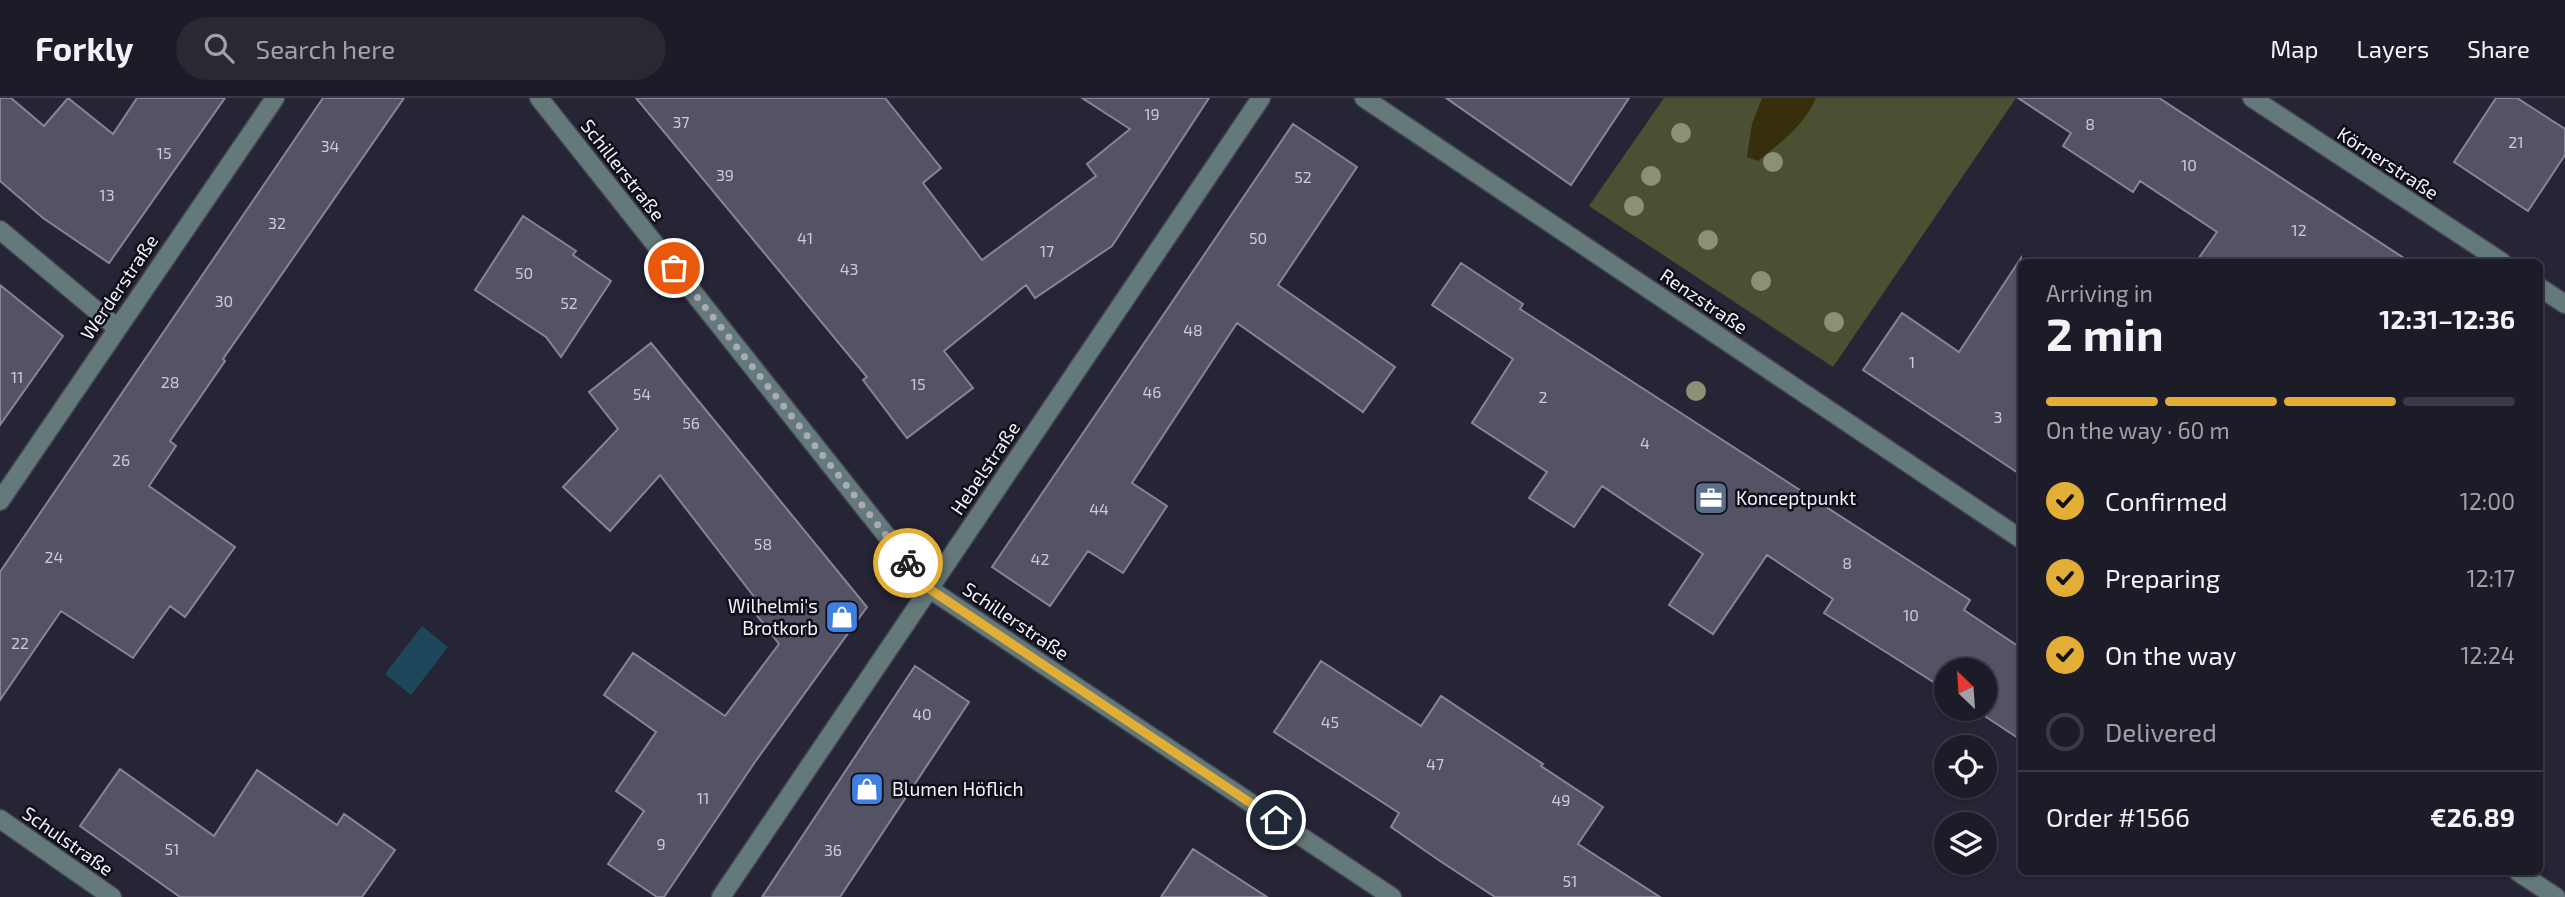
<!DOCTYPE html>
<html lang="en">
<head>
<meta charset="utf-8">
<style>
  :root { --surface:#1c1c28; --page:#292934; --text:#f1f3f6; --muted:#a0a1a8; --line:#3a3a45; --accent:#e3ae35 }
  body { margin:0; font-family:"Exo 2",sans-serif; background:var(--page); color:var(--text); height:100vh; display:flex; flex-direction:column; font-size:26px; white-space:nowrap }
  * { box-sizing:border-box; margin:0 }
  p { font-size:23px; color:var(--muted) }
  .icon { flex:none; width:38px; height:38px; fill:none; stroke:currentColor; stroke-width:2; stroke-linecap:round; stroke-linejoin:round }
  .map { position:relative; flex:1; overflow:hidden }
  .details { position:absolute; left:2018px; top:161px; width:525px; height:616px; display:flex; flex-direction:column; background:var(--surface); border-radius:10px; box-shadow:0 2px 5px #0004,0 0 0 2px var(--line) }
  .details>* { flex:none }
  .needle { width:46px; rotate:335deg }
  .tools { position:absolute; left:1934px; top:560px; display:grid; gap:14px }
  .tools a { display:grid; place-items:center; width:63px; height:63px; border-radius:50%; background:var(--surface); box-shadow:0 2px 5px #0004,0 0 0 2px var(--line); font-size:35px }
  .pin { position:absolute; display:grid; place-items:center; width:60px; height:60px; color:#fff; margin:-30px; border:4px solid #fff; border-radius:50%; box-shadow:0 2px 7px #0007 }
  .courier { position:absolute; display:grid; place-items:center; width:70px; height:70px; margin:-35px; border:5px solid #e3ae35; border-radius:50%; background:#fff; color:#222; box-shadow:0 2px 9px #0007 }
  .head em { font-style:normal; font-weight:700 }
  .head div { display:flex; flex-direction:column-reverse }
  .head { display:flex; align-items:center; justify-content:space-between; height:119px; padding:0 28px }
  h1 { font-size:46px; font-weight:700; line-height:52px }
  .bar { display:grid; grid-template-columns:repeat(4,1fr); gap:10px 7px; align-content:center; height:84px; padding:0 28px }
  .bar i { height:9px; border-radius:5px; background:var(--line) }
  .bar .on { background:var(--accent) }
  .bar p { grid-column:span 4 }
  .line { display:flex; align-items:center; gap:18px; padding:0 28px; border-top:2px solid var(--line) }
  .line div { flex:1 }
  ol { padding:0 28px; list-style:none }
  li { display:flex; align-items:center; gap:21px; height:77px }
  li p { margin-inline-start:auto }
  li .icon { padding:7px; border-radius:50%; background:var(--accent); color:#111; stroke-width:4 }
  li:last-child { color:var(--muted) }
  li i { width:38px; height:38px; border:4px solid var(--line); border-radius:50% }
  header { display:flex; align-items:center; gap:42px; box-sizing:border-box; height:98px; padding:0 35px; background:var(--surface); border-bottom:2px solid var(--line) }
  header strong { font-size:33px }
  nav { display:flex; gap:38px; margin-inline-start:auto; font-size:24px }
  .search { width:490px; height:63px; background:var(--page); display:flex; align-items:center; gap:18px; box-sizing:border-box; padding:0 24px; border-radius:38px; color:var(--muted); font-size:26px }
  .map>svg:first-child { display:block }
</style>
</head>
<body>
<header>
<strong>Forkly</strong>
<div class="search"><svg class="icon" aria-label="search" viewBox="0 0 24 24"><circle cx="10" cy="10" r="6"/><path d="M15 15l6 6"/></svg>Search here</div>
<nav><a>Map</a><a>Layers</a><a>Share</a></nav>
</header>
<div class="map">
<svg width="2565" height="799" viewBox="0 0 2565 799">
  <rect width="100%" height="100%" fill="#252536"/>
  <path fill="#4b5032" d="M1664,0h352l-183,269 -244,-161z"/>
  <path fill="#362e0d" d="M1762,0h54c-12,28 -35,44 -58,63l-11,-4 5,-33z"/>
  <path fill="#1f475b" d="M422,528l26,21 -37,48 -26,-21z"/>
  <path fill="#545265" stroke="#878499" stroke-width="2" d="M0,0h11l33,28 24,-28 45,36 24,-36h88l-116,165 -66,-45 -43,-37z
    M323,0h81l-181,261 2,2 -55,80 6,5 -27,40 86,61 -50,70 -15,-11 -37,52 -72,-47 -61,89v-128z
    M636,0h249l56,70 -18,15 59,77 114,-84 -9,-12 43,-35 -48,-31h127l-97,148 -77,52 -9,-13 -82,66 29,37 -66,50 -44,-58 4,-3z
    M1446,0h183l-58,87z
    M2018,0h141l251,164h-214l21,-30 -77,-51 -7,11 -70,-46 8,-13z
    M2496,0h21l48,31v26l-37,56 -74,-49z
    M1293,26l64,43 -79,118 117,82 -32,45 -126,-89 -105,160 35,23 -44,67 -35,-22 -38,55 -58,-39z
    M523,118l53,35 -3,4 38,26 -50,76 -15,-20 -71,-47z
    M2021,160v217l-158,-105 39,-57 57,39z
    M1461,165l62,41 -3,5 450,291 -6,10 57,38v92l-47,-31h10v-39h-38v20l-122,-77 9,-14 -66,-44 -54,79 -44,-29 34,-51 -101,-68 -28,41 -45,-29 18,-26 -75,-49 41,-64 -81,-54z
    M0,187l63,51 -63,89z
    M651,245l216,264 -112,155 -91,135h-7l-49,-33 36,-53 -28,-20 40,-59 -52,-37 29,-42 92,63 54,-72 -31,-40 7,-6 -95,-123 -50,56 -47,-44 55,-58 -29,-37z
    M1321,563l100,65 20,-30 102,68 -2,2 62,41 -25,37 82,53h-165l-55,-36 -49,-34 8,-14 -125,-81z
    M915,568l54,36 -129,195h-78z
    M120,671l94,67 43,-66 80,55 7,-11 51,36 -33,47h-182l-100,-71z
    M1193,751l74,48h-106z"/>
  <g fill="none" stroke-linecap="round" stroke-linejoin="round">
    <g stroke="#424252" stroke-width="21">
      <path id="minor" d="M539,0l389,490 464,309
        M1364,0l657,441
        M2252,0l250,164
        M0,132l116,97
        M2539,189l26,17
        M0,403l275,-403
        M0,721l112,78
        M2518,774l38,25
        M721,799l540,-799"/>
    </g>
    <use href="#minor" stroke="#647979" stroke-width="18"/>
  </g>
  <g fill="#8b9175">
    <circle cx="1681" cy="35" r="10"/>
    <circle cx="1773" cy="64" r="10"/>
    <circle cx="1651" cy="78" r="10"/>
    <circle cx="1634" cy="108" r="10"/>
    <circle cx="1708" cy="142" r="10"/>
    <circle cx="1761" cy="183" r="10"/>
    <circle cx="1834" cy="224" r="10"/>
    <circle cx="1696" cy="293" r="10"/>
  </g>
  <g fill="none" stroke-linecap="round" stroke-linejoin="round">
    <path stroke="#aaaab8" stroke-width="7" stroke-dasharray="0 12.6" d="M674,170l234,295"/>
    <path stroke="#e3ae35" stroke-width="9" d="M908,465l20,25 348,232"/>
  </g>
  <defs>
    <g id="office-square" transform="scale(1.75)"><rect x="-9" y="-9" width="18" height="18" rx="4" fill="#5c6f8a" stroke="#0f0f17"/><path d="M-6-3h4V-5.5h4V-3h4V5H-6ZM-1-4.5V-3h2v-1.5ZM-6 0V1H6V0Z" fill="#fff"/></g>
    <g id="shop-square" transform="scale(1.75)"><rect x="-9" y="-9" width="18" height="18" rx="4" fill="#3f7fe0" stroke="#0f0f17"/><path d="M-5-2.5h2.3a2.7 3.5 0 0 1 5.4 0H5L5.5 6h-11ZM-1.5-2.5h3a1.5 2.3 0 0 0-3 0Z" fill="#fff"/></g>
  </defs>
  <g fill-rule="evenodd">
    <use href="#office-square" x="1711" y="400"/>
    <use href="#shop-square" x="842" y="519"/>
    <use href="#shop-square" x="867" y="691"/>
  </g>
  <g text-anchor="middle" stroke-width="5" stroke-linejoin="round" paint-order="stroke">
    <g font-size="16" fill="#cacad8">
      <text x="1152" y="22">19</text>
      <text x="681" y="30">37</text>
      <text x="2090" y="32">8</text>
      <text x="2516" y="50">21</text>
      <text x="330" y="54">34</text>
      <text x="164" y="61">15</text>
      <text x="2189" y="73">10</text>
      <text x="725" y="83">39</text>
      <text x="1303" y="85">52</text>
      <text x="107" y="103">13</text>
      <text x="277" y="131">32</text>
      <text x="2299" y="138">12</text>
      <text x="805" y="146">41</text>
      <text x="1258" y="146">50</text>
      <text x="1047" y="159">17</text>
      <text x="849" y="177">43</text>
      <text x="524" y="181">50</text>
      <text x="224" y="209">30</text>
      <text x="569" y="211">52</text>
      <text x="1193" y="238">48</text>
      <text x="1912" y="270">1</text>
      <text x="17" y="285">11</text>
      <text x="170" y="290">28</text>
      <text x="918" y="292">15</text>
      <text x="1152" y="300">46</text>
      <text x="642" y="302">54</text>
      <text x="1543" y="305">2</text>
      <text x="1998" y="325">3</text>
      <text x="691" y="331">56</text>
      <text x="1645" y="351">4</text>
      <text x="121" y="368">26</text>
      <text x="1099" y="417">44</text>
      <text x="763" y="452">58</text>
      <text x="54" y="465">24</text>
      <text x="1040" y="467">42</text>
      <text x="1847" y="471">8</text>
      <text x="1911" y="523">10</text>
      <text x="20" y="551">22</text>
      <text x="922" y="622">40</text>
      <text x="1330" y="630">45</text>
      <text x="1435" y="672">47</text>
      <text x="703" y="706">11</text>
      <text x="1561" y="708">49</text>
      <text x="661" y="752">9</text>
      <text x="172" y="757">51</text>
      <text x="833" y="758">36</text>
      <text x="1570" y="789">51</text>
    </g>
    <g font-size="19" fill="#f1f2fe" stroke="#0f0f17">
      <text transform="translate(2388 65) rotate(33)" y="7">Körnerstraße</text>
      <text transform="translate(623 72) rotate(52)" y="7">Schillerstraße</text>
      <text transform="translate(119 189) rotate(-56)" y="7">Werderstraße</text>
      <text transform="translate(1704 203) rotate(34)" y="7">Renzstraße</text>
      <text transform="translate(985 370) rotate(-56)" y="7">Hebelstraße</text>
      <text transform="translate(1016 523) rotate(34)" y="7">Schillerstraße</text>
      <text transform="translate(68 743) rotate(35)" y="7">Schulstraße</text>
    </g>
    <g font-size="19" fill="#f1f2fe" stroke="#0f0f17" text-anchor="start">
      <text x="1736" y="407">Konceptpunkt</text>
      <text x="818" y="515" text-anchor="end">Wilhelmi's<tspan x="818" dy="22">Brotkorb</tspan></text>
      <text x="892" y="698">Blumen Höflich</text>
    </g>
  </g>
</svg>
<div class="tools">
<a><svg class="needle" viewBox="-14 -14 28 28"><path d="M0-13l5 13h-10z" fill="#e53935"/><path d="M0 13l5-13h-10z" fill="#a0a1a8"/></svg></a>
<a><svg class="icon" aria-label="locate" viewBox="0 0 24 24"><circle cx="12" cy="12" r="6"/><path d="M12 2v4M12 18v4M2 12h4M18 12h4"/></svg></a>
<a><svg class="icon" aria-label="layers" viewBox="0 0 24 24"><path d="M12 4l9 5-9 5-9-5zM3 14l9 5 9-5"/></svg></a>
</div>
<div class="pin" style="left:674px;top:170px;background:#ea580c"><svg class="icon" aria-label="bag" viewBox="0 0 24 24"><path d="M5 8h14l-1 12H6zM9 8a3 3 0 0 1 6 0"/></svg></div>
<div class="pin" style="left:1276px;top:722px;background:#1f2937"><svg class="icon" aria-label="home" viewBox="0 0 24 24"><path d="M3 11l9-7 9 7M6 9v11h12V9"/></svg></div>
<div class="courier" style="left:908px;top:465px"><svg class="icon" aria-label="bike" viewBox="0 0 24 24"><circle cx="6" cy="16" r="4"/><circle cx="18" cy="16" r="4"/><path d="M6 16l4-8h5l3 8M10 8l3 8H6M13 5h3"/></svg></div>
<section class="details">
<div class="head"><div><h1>2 min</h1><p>Arriving in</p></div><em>12:31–12:36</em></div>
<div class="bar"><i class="on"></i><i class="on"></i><i class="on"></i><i></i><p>On the way · 60 m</p></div>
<ol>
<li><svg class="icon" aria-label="check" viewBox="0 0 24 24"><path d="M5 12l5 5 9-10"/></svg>Confirmed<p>12:00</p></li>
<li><svg class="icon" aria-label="check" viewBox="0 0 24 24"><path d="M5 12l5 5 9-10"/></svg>Preparing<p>12:17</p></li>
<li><svg class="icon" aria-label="check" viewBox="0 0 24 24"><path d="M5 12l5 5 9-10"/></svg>On the way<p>12:24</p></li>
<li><i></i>Delivered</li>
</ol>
<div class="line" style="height:91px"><div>Order #1566</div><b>€26.89</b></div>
</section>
</div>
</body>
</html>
